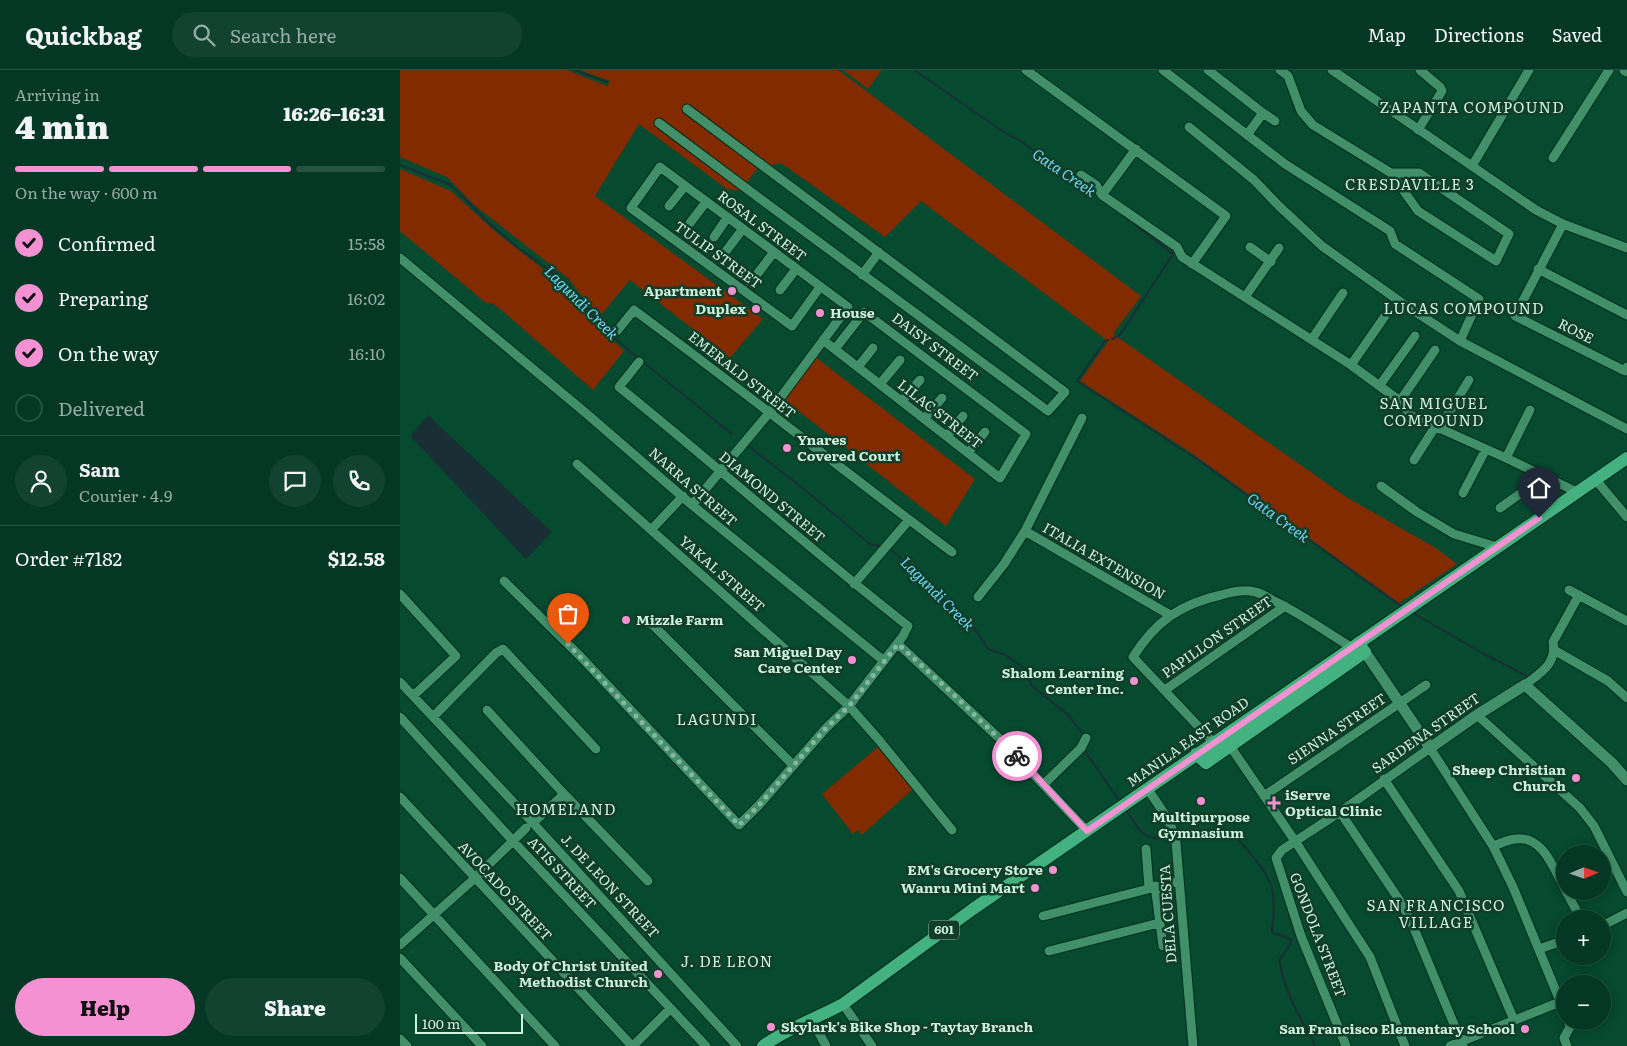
<!DOCTYPE html>
<html lang="en">
<head>
<meta charset="utf-8">
<style>
  :root { --surface:#043824; --page:#124331; --text:#f1f3f6; --muted:#97aca6; --line:#255241; --accent:#f491d3 }
  body { margin:0; font-family:Literata,serif; background:var(--page); color:var(--text); height:100vh; display:flex; flex-direction:column; font-size:19px; white-space:nowrap }
  * { box-sizing:border-box; margin:0 }
  p { font-size:16px; color:var(--muted) }
  .icon { flex:none; width:28px; height:28px; fill:none; stroke:currentColor; stroke-width:2; stroke-linecap:round; stroke-linejoin:round }
  .map { position:relative; flex:1; overflow:hidden }
  .sheet { display:flex; flex-direction:column; background:var(--surface); width:400px }
  .sheet>* { flex:none }
  .needle { width:32px; rotate:88deg }
  .tools { position:absolute; left:1156px; top:775px; display:grid; gap:10px }
  .tools a { display:grid; place-items:center; width:55px; height:55px; border-radius:50%; background:var(--surface); box-shadow:0 2px 12px #0003,0 0 0 1px var(--line); font-size:25px }
  .scale { position:absolute; left:15px; bottom:12px; width:108px; box-sizing:border-box; padding-left:5px; border:2px solid #ccf2dd; border-top:0; font-size:14px; line-height:18px; white-space:nowrap; color:#ccf2dd; -webkit-text-stroke:4px #123d29; paint-order:stroke }
  .pin { position:absolute; display:grid; place-items:center; width:42px; height:42px; color:#fff; margin:-51px -21px; border-radius:50% 50% 50% 0; rotate:-45deg; box-shadow:0 0 5px #0007 }
  .pin .icon { rotate:45deg }
  .courier { position:absolute; display:grid; place-items:center; width:50px; height:50px; margin:-25px; border:4px solid #f491d3; border-radius:50%; background:#fff; color:#222; box-shadow:0 1px 6px #0007 }
  .summary em { font-style:normal; font-weight:800 }
  .summary div { display:flex; flex-direction:column-reverse }
  .summary { display:flex; align-items:center; justify-content:space-between; height:85px; padding:0 15px }
  h1 { font-size:32px; font-weight:800; line-height:38px }
  .bar { display:grid; grid-template-columns:repeat(4,1fr); gap:8px 5px; align-content:center; height:60px; padding:0 15px }
  .bar i { height:6px; border-radius:4px; background:var(--line) }
  .bar .active { background:var(--accent) }
  .bar p { grid-column:span 4 }
  .line { display:flex; align-items:center; gap:12px; padding:0 15px; border-top:1px solid var(--line) }
  .line div { flex:1 }
  .round { display:grid; place-items:center; flex:none; width:52px; height:52px; border-radius:26px; background:var(--page) }
  ol { padding:0 15px; list-style:none }
  li { display:flex; align-items:center; gap:15px; height:55px }
  li p { margin-inline-start:auto }
  li .icon { padding:5px; border-radius:50%; background:var(--accent); color:#111; stroke-width:4 }
  li:last-child { color:var(--muted) }
  li i { width:28px; height:28px; border:2px solid var(--line); border-radius:50% }
  .primary-button { display:flex; gap:10px; margin-top:auto; padding:10px 15px }
  .primary-button a { flex:1; height:58px; border-radius:30px; background:var(--accent); color:#111; font-size:20px; font-weight:800; line-height:58px; text-align:center }
  .primary-button a+a { background:var(--page); color:var(--text) }
  header { display:flex; align-items:center; gap:30px; box-sizing:border-box; height:70px; padding:0 25px; background:var(--surface); border-bottom:1px solid var(--line) }
  header strong { font-size:24px }
  nav { display:flex; gap:28px; margin-inline-start:auto; font-size:18px }
  .search { width:350px; height:45px; background:var(--page); display:flex; align-items:center; gap:12px; box-sizing:border-box; padding:0 18px; border-radius:28px; color:var(--muted); font-size:19px }
  main { display:flex; flex:1; min-height:0 }
  .map>svg:first-child { display:block }
</style>
</head>
<body>
<header>
<strong>Quickbag</strong>
<div class="search"><svg class="icon" aria-label="search" viewBox="0 0 24 24"><circle cx="10" cy="10" r="6"/><path d="M15 15l6 6"/></svg>Search here</div>
<nav><a>Map</a><a>Directions</a><a>Saved</a></nav>
</header>
<main>
<section class="sheet">
<div class="summary"><div><h1>4 min</h1><p>Arriving in</p></div><em>16:26–16:31</em></div>
<div class="bar"><i class="active"></i><i class="active"></i><i class="active"></i><i></i><p>On the way · 600 m</p></div>
<ol>
<li><svg class="icon" aria-label="check" viewBox="0 0 24 24"><path d="M5 12l5 5 9-10"/></svg>Confirmed<p>15:58</p></li>
<li><svg class="icon" aria-label="check" viewBox="0 0 24 24"><path d="M5 12l5 5 9-10"/></svg>Preparing<p>16:02</p></li>
<li><svg class="icon" aria-label="check" viewBox="0 0 24 24"><path d="M5 12l5 5 9-10"/></svg>On the way<p>16:10</p></li>
<li><i></i>Delivered</li>
</ol>
<div class="line" style="height:90px"><a class="round"><svg class="icon" aria-label="person" viewBox="0 0 24 24"><circle cx="12" cy="8" r="4"/><path d="M4 21q1-7 8-7t8 7"/></svg></a><div><b>Sam</b><p>Courier · 4.9</p></div><a class="round"><svg class="icon" aria-label="chat" viewBox="0 0 24 24"><path d="M4 5h16v11H9l-5 4z"/></svg></a><a class="round"><svg class="icon" aria-label="phone" viewBox="0 0 24 24"><path d="M5 4h4l2 5-3 2q2 4 5 5l2-3 5 2v4C11 20 4 13 5 4z"/></svg></a></div>
<div class="line" style="height:65px"><div>Order #7182</div><b>$12.58</b></div>
<div class="primary-button"><a>Help</a><a>Share</a></div>
</section>
<div class="map">
<svg width="1227" height="976" viewBox="0 0 1227 976">
  <rect width="100%" height="100%" fill="#064a30"/>
  <path fill="#832b00" d="M0,0h167l40,16 3,-5 -30,-11h258l303,226 -28,38 235,164 88,50 21,16 -58,39 -206,-149 -113,-73 27,-38 -3,-5 -183,-137 -36,36 -104,-74 -24,6 -17,22 -13,-2 -88,-65 -44,72 168,123 -33,39 -100,-78 -28,34 -15,-11 -18,-24 -95,-74 -27,-28 -47,-20z
    M443,0h39l-14,19z
    M0,99l51,22 46,42 69,54 28,36 30,28 -31,39 -94,-82 -6,-4 -7,-1 -86,-72z
    M410,283l165,126 -29,47 -168,-131z
    M478,677l35,42 -51,46 -4,-5 -5,4 -31,-40z"/>
  <path fill="#192f35" d="M28,345l124,117 -26,27 -116,-123z"/>
  <g fill="none" stroke-linecap="round" stroke-linejoin="round">
    <path stroke="#192f35" stroke-width="2" d="M175,0l32,12
      M514,0l87,60 21,12 77,54
      M0,95l51,20 39,39 28,24 40,28 15,14 25,34 41,35
      M712,269l8,-4 53,-81 -53,-41
      M708,270l-4,2 -27,39 120,78 205,148
      M243,292l89,72
      M347,375l57,44 66,55 12,2
      M489,478l26,22 20,22 39,36 14,21 18,6 20,15 5,15 37,30 16,20
      M1013,543l71,41 43,22
      M683,678l37,54
      M726,740c15,22 17,33 46,26
      M777,765c19,-5 39,-2 59,1 11,15 28,31 35,49 5,14 2,33 1,47l20,8 -4,8 -9,12c6,33 19,54 35,83v3"/>
    <g stroke="#002d1b" stroke-width="11">
      <path id="street" d="M626,0l200,146 -34,48
        M763,0l122,94 105,67 5,13 84,55 -19,42 167,88
        M808,0l55,43
        M880,0l8,6
        M932,0l204,140 27,14 64,24
        M888,6l13,35 12,14 78,48 27,38 78,50 13,-27 -90,-61h-28
        M259,53c129,97 259,193 389,288l17,-19 -378,-283
        M789,57l65,53 25,26 43,40 80,57 58,38
        M1018,60l24,-39 -2,-4 -20,-17
        M847,65l16,-22 12,8
        M1153,88l56,-88
        M1072,96l57,-96
        M681,105l15,10 6,10 75,52 5,10 169,108 49,36 10,14 96,43 71,34
        M702,125l34,-46
        M269,136l16,-20
        M290,153l16,-21
        M1163,154l-48,92 110,55 2,-4
        M314,167l13,-19
        M850,177l21,15
        M326,181l16,-21
        M0,188l187,156 105,91 192,156
        M1138,199l89,46
        M358,203l16,-21
        M462,205l17,-23
        M380,220l16,-21
        M845,227l34,-49
        M217,261l17,-21c107,79 211,162 318,242
        M912,269l31,-46
        M423,270l177,138 26,-44 -162,-122 -29,37
        M951,295l34,-49
        M458,297l15,-19
        M480,314l20,-24
        M980,315l35,-49
        M502,331l18,-21
        M1000,331l35,-51
        M524,349l18,-21
        M1039,359l30,-49
        M547,366l16,-20
        M568,383l17,-21
        M1106,388l24,-48
        M1014,390l21,-33
        M177,394l272,242 30,34 73,90
        M1195,409l32,38
        M981,416l36,26 37,22 43,13
        M1063,423l23,-44
        M292,435l77,-92 79,-106 -188,-140 -29,41 161,118 28,-39
        M1100,438l45,-32
        M251,460l32,-34
        M625,461l145,84
        M104,511l77,76 158,168 20,-20 67,-77 23,-22 54,-70 5,-10c-99,-77 -192,-161 -289,-239l20,-25
        M454,514l55,-64
        M1169,520l58,31
        M0,524l56,62 -43,40
        M578,527l26,-33 21,-33 57,-113
        M248,553l5,2 140,140
        M498,574l102,95 87,92
        M1154,580l54,31 19,17
        M0,612l133,141 204,223
        M1125,615c15,-12 32,-21 28,-43l26,-47
        M765,620l120,-84
        M87,640l77,84 84,87
        M1077,645l103,93 14,18 33,66
        M0,647l113,124 193,205
        M33,647l63,-64 7,-4 93,100
        M813,672l-80,-85c22,-35 47,-53 88,-62 10,-3 24,-6 34,-3 6,1 12,5 17,8 28,13 53,31 79,47
        M830,676l65,95 75,116 35,89
        M984,709l75,112 55,129
        M644,714l37,-36 5,-10
        M747,718c11,17 25,33 29,54l17,204
        M864,726l162,-111
        M0,727l232,249
        M940,742l62,92 11,22 50,120
        M133,753l31,-29
        M1093,776c7,-2 15,-7 23,-7 27,-4 38,31 49,50
        M746,779l3,39
        M0,808l155,168
        M755,816l8,60
        M1166,821l15,28
        M643,846l136,-35
        M1202,856l25,-13
        M0,875l74,-66 52,-51
        M1139,879l26,-9
        M649,881l110,-28
        M0,888l82,88
        M443,934l29,42
        M412,950l14,26
        M0,969l7,7
        M233,976l37,-37
        M946,976l-45,-110 -25,-78 6,-8 58,-38 90,-64 63,98 20,41 52,126
        M1050,976l115,-46
        M1167,976l-3,-8 6,-11 -2,-6"/>
    </g>
    <g stroke="#002d1b" stroke-width="13">
      <path id="secondary" d="M1225,0l2,1
        M965,582l65,96 47,-33 48,-30 87,78 15,17"/>
    </g>
    <g stroke="#002d1b" stroke-width="14">
      <path id="primary" d="M796,684l10,9 159,-111 -7,-9
        M363,976c25,-18 54,-28 80,-42l130,-95 654,-451"/>
    </g>
    <use href="#street" stroke="#41906a" stroke-width="9"/>
    <use href="#secondary" stroke="#41906a" stroke-width="11"/>
    <use href="#primary" stroke="#43b280" stroke-width="12"/>
  </g>
  <g fill="none" stroke-linecap="round" stroke-linejoin="round">
    <path stroke="#87b7a0" stroke-width="5" stroke-dasharray="0 9" d="M168,574l171,181 20,-20 67,-77 23,-22 49,-62 55,50 64,62"/>
    <path stroke="#f491d3" stroke-width="6" d="M617,686l70,75 452,-313"/>
  </g>
  <g fill="#f491d3" stroke="#123d29" stroke-width="2">
    <circle cx="332" cy="221" r="5"/>
    <circle cx="356" cy="239" r="5"/>
    <circle cx="420" cy="243" r="5"/>
    <circle cx="387" cy="378" r="5"/>
    <circle cx="226" cy="550" r="5"/>
    <circle cx="452" cy="590" r="5"/>
    <circle cx="734" cy="611" r="5"/>
    <circle cx="1176" cy="708" r="5"/>
    <circle cx="801" cy="731" r="5"/>
    <path d="M871.5 725.5h5v5h5v5h-5v5h-5v-5h-5v-5h5z"/>
    <circle cx="653" cy="800" r="5"/>
    <circle cx="635" cy="818" r="5"/>
    <circle cx="258" cy="904" r="5"/>
    <circle cx="371" cy="957" r="5"/>
    <circle cx="1125" cy="959" r="5"/>
  </g>
  <g text-anchor="middle" stroke-width="5" stroke-linejoin="round" paint-order="stroke">
    <rect fill="#123d29" stroke="#94bca7" stroke-width="1" x="529" y="850.5" width="30" height="19" rx="4"/>
    <g font-size="12" font-weight="bold" fill="#ccf2dd">
      <text x="544" y="864">601</text>
    </g>
    <g font-size="14" fill="#ccf2dd" stroke="#123d29">
      <text transform="translate(362 156) rotate(37)" y="5">ROSAL STREET</text>
      <text transform="translate(318 185) rotate(36)" y="5">TULIP STREET</text>
      <text transform="translate(1176 261) rotate(27)" y="5">ROSE</text>
      <text transform="translate(535 277) rotate(37)" y="5">DAISY STREET</text>
      <text transform="translate(342 305) rotate(38)" y="5">EMERALD STREET</text>
      <text transform="translate(540 344) rotate(38)" y="5">LILAC STREET</text>
      <text transform="translate(293 417) rotate(41)" y="5">NARRA STREET</text>
      <text transform="translate(372 427) rotate(40)" y="5">DIAMOND STREET</text>
      <text transform="translate(704 491) rotate(30)" y="5">ITALIA EXTENSION</text>
      <text transform="translate(322 504) rotate(41)" y="5">YAKAL STREET</text>
      <text transform="translate(817 567) rotate(-35)" y="5">PAPILLON STREET</text>
      <text transform="translate(937 659) rotate(-34)" y="5">SIENNA STREET</text>
      <text transform="translate(1026 663) rotate(-35)" y="5">SARDENA STREET</text>
      <text transform="translate(788 672) rotate(-35)" y="5">MANILA EAST ROAD</text>
      <text transform="translate(162 803) rotate(47)" y="5">ATIS STREET</text>
      <text transform="translate(210 816) rotate(47)" y="5">J. DE LEON STREET</text>
      <text transform="translate(105 821) rotate(47)" y="5">AVOCADO STREET</text>
      <text transform="translate(768 844) rotate(-94)" y="5">DELA CUESTA</text>
      <text transform="translate(918 865) rotate(69)" y="5">GONDOLA STREET</text>
    </g>
    <g font-size="14" font-weight="bold" fill="#ccf2dd" stroke="#123d29" text-anchor="end">
      <text x="322" y="226">Apartment</text>
      <text x="346" y="244">Duplex</text>
      <text x="430" y="248" text-anchor="start">House</text>
      <text x="397" y="375" text-anchor="start">Ynares<tspan x="397" dy="16">Covered Court</tspan></text>
      <text x="236" y="555" text-anchor="start">Mizzle Farm</text>
      <text x="442" y="587">San Miguel Day<tspan x="442" dy="16">Care Center</tspan></text>
      <text x="724" y="608">Shalom Learning<tspan x="724" dy="16">Center Inc.</tspan></text>
      <text x="1166" y="705">Sheep Christian<tspan x="1166" dy="16">Church</tspan></text>
      <text x="885" y="730" text-anchor="start">iServe<tspan x="885" dy="16">Optical Clinic</tspan></text>
      <text x="801" y="752" text-anchor="middle">Multipurpose<tspan x="801" dy="16">Gymnasium</tspan></text>
      <text x="643" y="805">EM's Grocery Store</text>
      <text x="625" y="823">Wanru Mini Mart</text>
      <text x="248" y="901">Body Of Christ United<tspan x="248" dy="16">Methodist Church</tspan></text>
      <text x="381" y="962" text-anchor="start">Skylark's Bike Shop - Taytay Branch</text>
      <text x="1115" y="964">San Francisco Elementary School</text>
    </g>
    <g font-size="15" letter-spacing="1" fill="#ccf2dd" stroke="#123d29">
      <text x="1072" y="43">ZAPANTA COMPOUND</text>
      <text x="1010" y="120">CRESDAVILLE 3</text>
      <text x="1064" y="244">LUCAS COMPOUND</text>
      <text x="1034" y="339">SAN MIGUEL<tspan x="1034" dy="17">COMPOUND</tspan></text>
      <text x="317" y="655">LAGUNDI</text>
      <text x="166" y="745">HOMELAND</text>
      <text x="1036" y="841">SAN FRANCISCO<tspan x="1036" dy="17">VILLAGE</tspan></text>
      <text x="327" y="897">J. DE LEON</text>
    </g>
    <g font-size="15" font-style="italic" fill="#6bd7f7" stroke="#123d29">
      <text transform="translate(664 103) rotate(34)" y="5">Gata Creek</text>
      <text transform="translate(181 233) rotate(45)" y="5">Lagundi Creek</text>
      <text transform="translate(878 448) rotate(36)" y="5">Gata Creek</text>
      <text transform="translate(537 524) rotate(45)" y="5">Lagundi Creek</text>
    </g>
  </g>
</svg>
<div class="tools">
<a><svg class="needle" viewBox="-14 -14 28 28"><path d="M0-13l5 13h-10z" fill="#e53935"/><path d="M0 13l5-13h-10z" fill="#97aca6"/></svg></a>
<a>+</a>
<a>−</a>
</div>
<div class="scale">100 m</div>
<div class="pin" style="left:168px;top:574px;background:#ea580c"><svg class="icon" aria-label="bag" viewBox="0 0 24 24"><path d="M5 8h14l-1 12H6zM9 8a3 3 0 0 1 6 0"/></svg></div>
<div class="pin" style="left:1139px;top:448px;background:#1f2937"><svg class="icon" aria-label="home" viewBox="0 0 24 24"><path d="M3 11l9-7 9 7M6 9v11h12V9"/></svg></div>
<div class="courier" style="left:617px;top:686px"><svg class="icon" aria-label="bike" viewBox="0 0 24 24"><circle cx="6" cy="16" r="4"/><circle cx="18" cy="16" r="4"/><path d="M6 16l4-8h5l3 8M10 8l3 8H6M13 5h3"/></svg></div>
</div>
</main>
</body>
</html>
